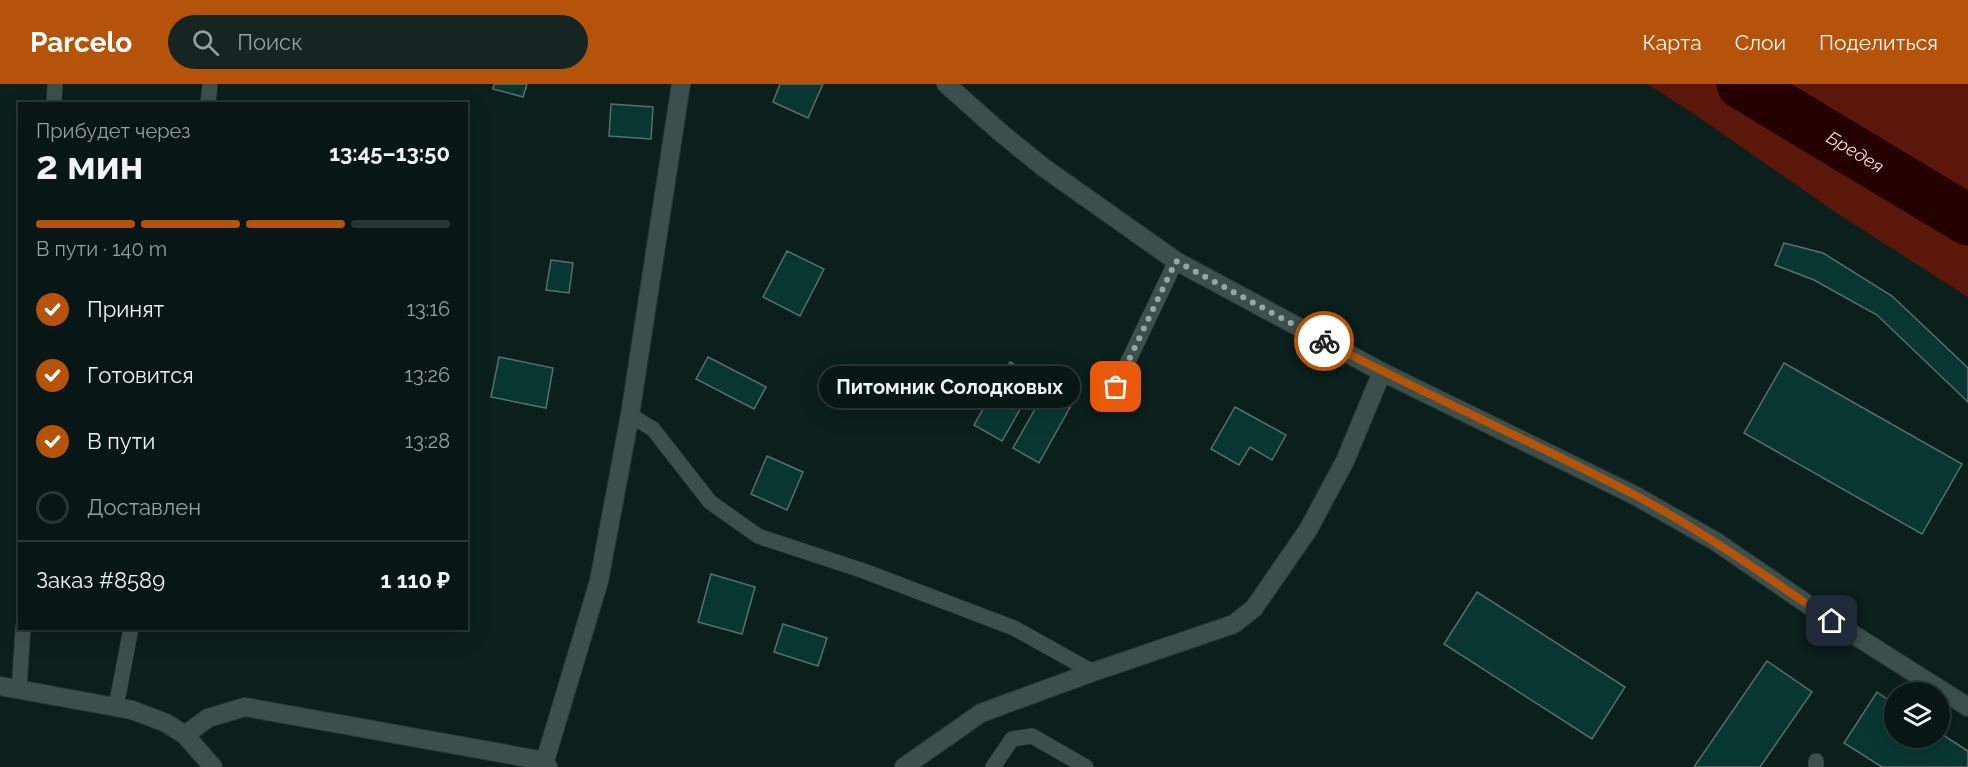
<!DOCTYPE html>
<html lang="ru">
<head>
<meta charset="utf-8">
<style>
  :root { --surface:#081715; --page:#162422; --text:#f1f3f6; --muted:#989fa0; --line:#293634; --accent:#b45309 }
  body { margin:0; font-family:Raleway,sans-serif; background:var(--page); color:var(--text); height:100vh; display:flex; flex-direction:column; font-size:22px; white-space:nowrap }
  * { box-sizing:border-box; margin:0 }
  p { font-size:20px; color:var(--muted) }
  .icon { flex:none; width:33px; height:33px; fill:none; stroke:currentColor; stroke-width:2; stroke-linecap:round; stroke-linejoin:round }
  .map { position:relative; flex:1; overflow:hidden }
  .panel { position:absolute; left:18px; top:18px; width:450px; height:528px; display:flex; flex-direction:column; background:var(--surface); border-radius:0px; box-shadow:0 6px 24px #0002,0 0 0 2px var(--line) }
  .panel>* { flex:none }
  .buttons { position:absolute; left:1884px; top:598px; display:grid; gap:12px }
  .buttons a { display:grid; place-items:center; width:66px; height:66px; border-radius:50%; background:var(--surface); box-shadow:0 6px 24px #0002,0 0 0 2px var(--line); font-size:30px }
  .pin { position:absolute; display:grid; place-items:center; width:51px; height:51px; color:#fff; margin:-26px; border-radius:12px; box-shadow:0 3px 9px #0006 }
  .courier { position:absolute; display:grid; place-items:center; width:60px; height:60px; margin:-30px; border:4px solid #b45309; border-radius:50%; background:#fff; color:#222; box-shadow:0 2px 8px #0007 }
  .bubble { position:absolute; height:42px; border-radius:21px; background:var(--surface); box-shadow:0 6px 24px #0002,0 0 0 2px var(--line); font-size:20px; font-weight:700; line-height:42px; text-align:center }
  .overview em { font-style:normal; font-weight:700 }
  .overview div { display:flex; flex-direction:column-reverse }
  .overview { display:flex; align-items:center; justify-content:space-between; height:102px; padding:0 18px }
  h1 { font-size:39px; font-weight:700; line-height:45px }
  .bar { display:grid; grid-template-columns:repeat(4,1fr); gap:9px 6px; align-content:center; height:72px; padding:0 18px }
  .bar i { height:8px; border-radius:4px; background:var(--line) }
  .bar .active { background:var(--accent) }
  .bar p { grid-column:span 4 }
  .line { display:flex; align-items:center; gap:15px; padding:0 18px; border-top:2px solid var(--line) }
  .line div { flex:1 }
  ol { padding:0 18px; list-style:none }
  li { display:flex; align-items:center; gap:18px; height:66px }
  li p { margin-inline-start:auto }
  li .icon { padding:6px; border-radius:50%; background:var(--accent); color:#fff; stroke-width:4 }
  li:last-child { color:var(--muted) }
  li i { width:33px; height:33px; border:3px solid var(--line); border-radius:50% }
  header { display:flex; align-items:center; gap:36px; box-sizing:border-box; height:84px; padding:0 30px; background:var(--accent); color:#fff }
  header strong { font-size:28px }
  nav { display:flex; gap:33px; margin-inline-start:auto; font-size:21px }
  .search { width:420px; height:54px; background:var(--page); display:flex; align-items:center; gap:15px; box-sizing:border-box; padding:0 21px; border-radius:33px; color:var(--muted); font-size:22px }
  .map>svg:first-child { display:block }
</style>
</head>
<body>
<header>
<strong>Parcelo</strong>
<div class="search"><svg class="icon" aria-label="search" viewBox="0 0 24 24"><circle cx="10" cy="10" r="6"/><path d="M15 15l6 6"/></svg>Поиск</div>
<nav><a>Карта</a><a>Слои</a><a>Поделиться</a></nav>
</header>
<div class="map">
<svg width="1968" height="683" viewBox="0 0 1968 683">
  <rect width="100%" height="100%" fill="#0b1f1c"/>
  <path fill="#5b1709" d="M1647,0h321v213l-130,-83 -147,-102z"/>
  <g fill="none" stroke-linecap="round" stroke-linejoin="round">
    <path stroke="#250000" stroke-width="51" id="s1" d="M1742,0l226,136"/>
  </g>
  <path fill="#083731" stroke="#586f6a" stroke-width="1.5" d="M494,0h33l-4,13 -30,-8z
    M780,0h43l-15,34 -35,-16z
    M611,20l42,3 -2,32 -42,-3z
    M1784,159l39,10 69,43 76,72v34l-91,-87 -63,-35 -39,-15z
    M787,167l37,18 -24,47 -37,-19z
    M551,176l22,3 -4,30 -23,-3z
    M499,273l54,11 -7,40 -55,-11z
    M708,273l58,30 -12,22 -58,-30z
    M1010,278l28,16 -36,63 -28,-16z
    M1784,279l178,101 -40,70 -178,-101z
    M1047,304l26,14 -34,61 -26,-15z
    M1235,323l51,28 -14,25 -22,-13 -11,18 -28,-16z
    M767,372l36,16 -16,38 -36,-16z
    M711,490l44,13 -13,47 -44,-12z
    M1477,508l148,95 -33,52 -148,-95z
    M783,540l44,14 -9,28 -44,-14z
    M1767,577l45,31 -52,75h-66z
    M1877,608l17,12v34h46v-5l28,18v16h-86l-38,-24z"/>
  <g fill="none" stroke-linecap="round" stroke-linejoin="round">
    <g stroke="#2d3734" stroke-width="16">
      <path id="lane" d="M54,20l1,-19
        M208,20l2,-20
        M1116,303l60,-126
        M630,331l23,14 57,73 48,34 106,35 150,57 79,44
        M19,606l4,-62
        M116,623l15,-79
        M993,683l19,-28 20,-3 54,31
        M1816,683v-6"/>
    </g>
    <g stroke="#2d3734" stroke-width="20">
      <path id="street" d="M946,0l54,48 43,35 133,94 206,111 252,123 81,46 117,80 136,86
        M0,602l132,24 34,13 19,12 28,32
        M185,651l23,-17 37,-11 300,54
        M548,683l-3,-6 54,-180 31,-166 51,-331
        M904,683l77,-54 112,-41 141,-48 20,-16 54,-78 37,-69 37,-89"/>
    </g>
    <use href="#lane" stroke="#3b504c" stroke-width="15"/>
    <use href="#street" stroke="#3b504c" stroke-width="18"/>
  </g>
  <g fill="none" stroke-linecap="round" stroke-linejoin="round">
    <path stroke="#97a6a3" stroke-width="6" stroke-dasharray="0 10.8" d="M1116,303l60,-126 148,80"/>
    <path stroke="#b45309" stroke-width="8" d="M1324,257c102,54 207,100 309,153 70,37 134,83 199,127"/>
  </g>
  <g text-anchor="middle" stroke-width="6" stroke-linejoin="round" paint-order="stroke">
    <g font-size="18" font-style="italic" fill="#f3d9d2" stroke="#020706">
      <text dy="6" stroke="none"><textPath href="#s1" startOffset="132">Бредея</textPath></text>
    </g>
  </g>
</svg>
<div class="buttons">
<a><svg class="icon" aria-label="layers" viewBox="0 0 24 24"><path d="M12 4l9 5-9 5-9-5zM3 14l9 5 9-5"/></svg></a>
</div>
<div class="pin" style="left:1116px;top:303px;background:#ea580c"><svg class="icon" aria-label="bag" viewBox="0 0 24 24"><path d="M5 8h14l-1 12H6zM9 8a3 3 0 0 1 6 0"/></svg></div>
<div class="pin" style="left:1832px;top:537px;background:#1f2937"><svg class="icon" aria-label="home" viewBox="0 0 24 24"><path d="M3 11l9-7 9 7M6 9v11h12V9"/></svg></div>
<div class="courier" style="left:1324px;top:257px"><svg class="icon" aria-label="bike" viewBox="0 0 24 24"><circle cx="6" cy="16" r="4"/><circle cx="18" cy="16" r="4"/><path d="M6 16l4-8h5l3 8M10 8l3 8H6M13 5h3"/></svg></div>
<div class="bubble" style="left:819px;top:282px;width:261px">Питомник Солодковых</div>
<section class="panel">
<div class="overview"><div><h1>2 мин</h1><p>Прибудет через</p></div><em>13:45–13:50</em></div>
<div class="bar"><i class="active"></i><i class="active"></i><i class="active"></i><i></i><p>В пути · 140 m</p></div>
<ol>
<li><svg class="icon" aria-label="check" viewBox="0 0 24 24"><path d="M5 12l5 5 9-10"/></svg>Принят<p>13:16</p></li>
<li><svg class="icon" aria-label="check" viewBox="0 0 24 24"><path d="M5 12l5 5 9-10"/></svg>Готовится<p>13:26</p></li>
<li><svg class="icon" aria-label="check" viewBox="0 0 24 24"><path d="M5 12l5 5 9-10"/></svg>В пути<p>13:28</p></li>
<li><i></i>Доставлен</li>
</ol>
<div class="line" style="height:78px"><div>Заказ #8589</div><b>1 110 ₽</b></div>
</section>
</div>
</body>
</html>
